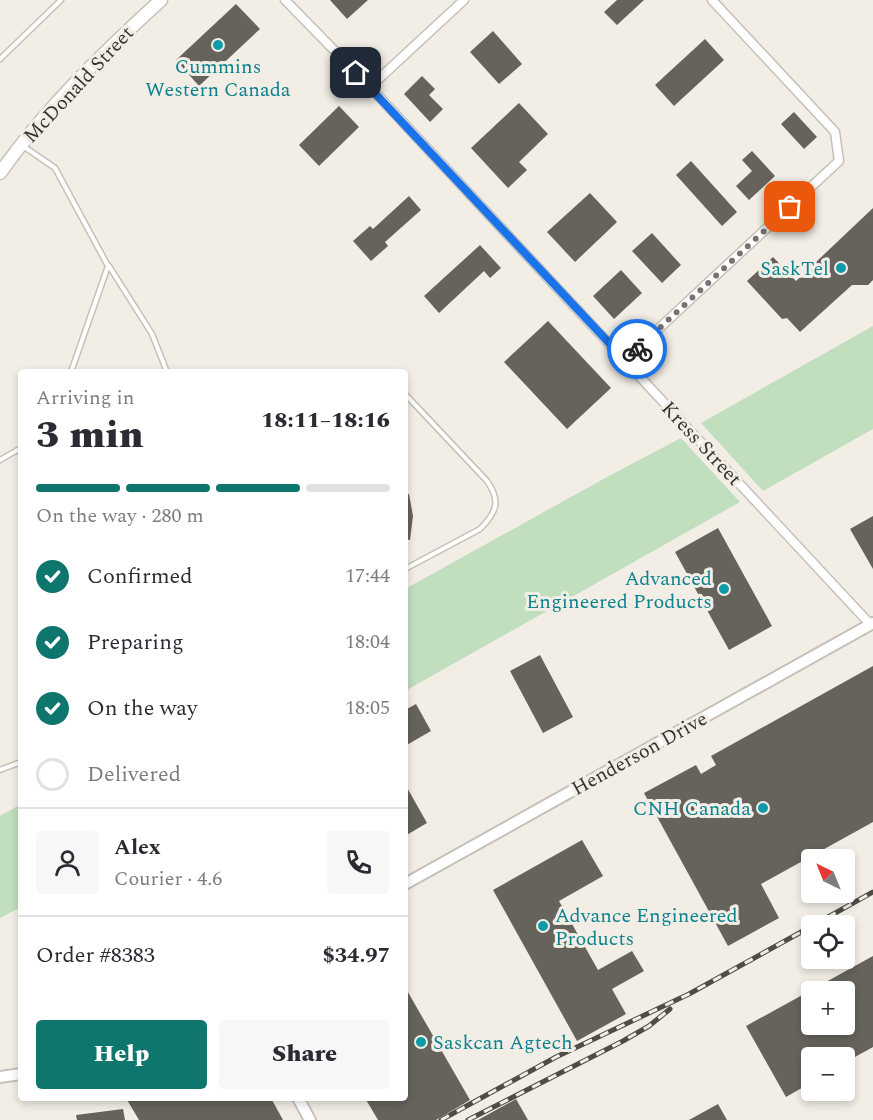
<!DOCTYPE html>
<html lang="en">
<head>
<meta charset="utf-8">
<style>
  :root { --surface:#fff; --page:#f7f7f7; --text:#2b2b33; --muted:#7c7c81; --line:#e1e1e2; --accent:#0f766e }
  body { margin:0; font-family:Spectral,serif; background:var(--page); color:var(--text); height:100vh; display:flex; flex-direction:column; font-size:22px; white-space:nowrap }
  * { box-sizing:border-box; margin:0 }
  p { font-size:20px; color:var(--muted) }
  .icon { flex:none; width:33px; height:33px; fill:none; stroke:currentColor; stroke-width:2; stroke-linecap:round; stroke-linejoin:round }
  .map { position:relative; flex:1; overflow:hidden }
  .drawer { position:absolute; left:18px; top:369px; width:390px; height:732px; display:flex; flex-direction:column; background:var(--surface); border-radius:6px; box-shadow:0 3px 9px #0003 }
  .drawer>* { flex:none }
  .needle { width:39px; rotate:317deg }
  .buttons { position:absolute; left:801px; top:849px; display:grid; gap:12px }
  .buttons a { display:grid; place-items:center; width:54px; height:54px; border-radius:6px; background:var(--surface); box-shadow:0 3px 9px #0003; font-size:30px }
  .pin { position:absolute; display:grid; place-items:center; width:51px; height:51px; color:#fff; margin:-26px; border-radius:12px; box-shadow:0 3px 9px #0006 }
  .courier { position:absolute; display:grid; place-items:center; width:60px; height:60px; margin:-30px; border:4px solid #1a73e8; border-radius:50%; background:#fff; color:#222; box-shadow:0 2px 8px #0007 }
  .summary em { font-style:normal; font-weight:800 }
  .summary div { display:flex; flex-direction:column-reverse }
  .summary { display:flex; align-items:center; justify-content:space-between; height:102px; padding:0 18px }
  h1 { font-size:39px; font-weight:800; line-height:45px }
  .bar { display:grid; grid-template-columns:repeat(4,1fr); gap:9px 6px; align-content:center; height:72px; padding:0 18px }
  .bar i { height:8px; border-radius:4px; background:var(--line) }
  .bar .current { background:var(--accent) }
  .bar p { grid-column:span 4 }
  .line { display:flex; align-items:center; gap:15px; padding:0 18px; border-top:2px solid var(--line) }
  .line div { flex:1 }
  .round { display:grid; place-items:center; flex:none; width:63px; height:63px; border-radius:6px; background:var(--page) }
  ol { padding:0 18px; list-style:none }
  li { display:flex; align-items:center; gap:18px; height:66px }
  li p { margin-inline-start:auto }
  li .icon { padding:6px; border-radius:50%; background:var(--accent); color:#fff; stroke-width:4 }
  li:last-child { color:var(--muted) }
  li i { width:33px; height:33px; border:3px solid var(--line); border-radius:50% }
  .cta { display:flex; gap:12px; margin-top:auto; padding:12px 18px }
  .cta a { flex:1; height:69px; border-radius:6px; background:var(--accent); color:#fff; font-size:24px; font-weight:800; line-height:69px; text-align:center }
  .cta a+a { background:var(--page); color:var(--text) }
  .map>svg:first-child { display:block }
</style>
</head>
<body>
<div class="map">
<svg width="873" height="1120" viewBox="0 0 873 1120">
  <rect width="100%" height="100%" fill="#f2eee6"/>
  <path fill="#c1debf" d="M873,326v103l-110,62 -62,-68z
    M681,438l59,64 -335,189v-102l202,-112z
    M21,804v103l-21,11v-102z"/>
  <path fill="#66625c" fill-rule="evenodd" d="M330,0h38l-21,19z
    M617,0h27l-27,25 -13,-13z
    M236,4l24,25 -61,57 -23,-26z
    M493,31l29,33 -23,20 -29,-32z
    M705,39l19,21 -50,46 -19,-21z
    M422,76l13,13 -6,6 14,14 -13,13 -26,-28z
    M519,103l29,31 -29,28 8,8 -19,18 -37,-40z
    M339,106l20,21 -40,39 -20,-21z
    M794,112l23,25 -13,12 -23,-25z
    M752,151l23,25 -26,24 -13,-14 16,-15 -10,-11z
    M691,161l46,51 -15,14 -46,-51z
    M590,193l27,29 -42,40 -28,-30z
    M409,196l12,14 -36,32 3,4 -17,15 -18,-20 17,-15 3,3z
    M873,208v72l-5,5h-16l-52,47 -13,-14 -5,1 -35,-38 26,-24 23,24z
    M652,233l29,32 -19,18 -30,-32z
    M480,245l21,23 -11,10 -6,-7 -45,42 -15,-17z
    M621,270l21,23 -28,26 -21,-23z
    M548,321l63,67 -44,41 -63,-67z
    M405,494h4l4,22 -3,24 -5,-1z
    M873,516v53l-23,-40z
    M718,528l54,98 -43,24 -54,-98z
    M540,655l33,62 -30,16 -33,-62z
    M873,666v156l-112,62 18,34 -51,28 -84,-153 52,-28 5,9 15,-9 -5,-9z
    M416,704l15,27 -26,15v-36z
    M405,784l22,39 -22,13z
    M582,840l21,36 -44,25 39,69 34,-19 12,20 -32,18 14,25 -49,27 -84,-151z
    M873,956v91l-29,16v-5h-32v24l-26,15 -40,-71zM812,992h32v32h-32z
    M405,987l65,113 -34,20h-58l-13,-22h40z
    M126,1098h145l12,22h-144z
    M516,1099l12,21h-50z
    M718,1104l9,16h-38z
    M123,1109l2,11h-48l-1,-5z"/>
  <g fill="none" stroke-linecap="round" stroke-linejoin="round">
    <g stroke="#c5c1b9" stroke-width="7">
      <path id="lane" d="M0,59l61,-59
        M23,146l32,22 53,98 -37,106
        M109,266l43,68 15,38
        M405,394l82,87c14,20 10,31 -7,48l-75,40
        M0,460l21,-12
        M0,770l21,-8"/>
    </g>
    <g stroke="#c5c1b9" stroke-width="11">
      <path id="street" d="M285,0l85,87 500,537
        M370,87l94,-87
        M625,360l214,-199 -4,-29 -123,-132"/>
    </g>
    <g stroke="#c5c1b9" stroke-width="14">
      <path id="secondary" d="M405,884l468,-261
        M0,1077l21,-3
        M298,1098l12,22"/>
    </g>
    <g stroke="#c5c1b9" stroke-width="15">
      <path id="primary" d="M0,173c46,-65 102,-119 161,-173"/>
    </g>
    <use href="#lane" stroke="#fff" stroke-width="4"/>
    <use href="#street" stroke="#fff" stroke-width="8"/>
    <use href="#secondary" stroke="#fff" stroke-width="10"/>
    <use href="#primary" stroke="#fff" stroke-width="12"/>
    <g stroke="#4e4c48" stroke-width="5">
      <path id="rail" d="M812,926l61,-34
        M441,1120l115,-63 133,-63 123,-68
        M468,1120l155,-79 26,-15 21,-17"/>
    </g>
    <use href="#rail" stroke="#f2eee6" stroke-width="3" stroke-dasharray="9" stroke-linecap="butt"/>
  </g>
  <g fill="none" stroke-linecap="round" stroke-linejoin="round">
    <path stroke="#777470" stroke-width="6" stroke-dasharray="0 10.8" d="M637,349l153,-142"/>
    <path stroke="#1a73e8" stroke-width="8" d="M356,73l269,287 12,-11"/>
  </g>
  <g fill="#0f9aa8" stroke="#f2eee6" stroke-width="2">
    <circle cx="218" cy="45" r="6"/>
    <circle cx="841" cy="268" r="6"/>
    <circle cx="724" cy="589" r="6"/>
    <circle cx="763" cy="808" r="6"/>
    <circle cx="543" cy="926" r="6"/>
    <circle cx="421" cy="1042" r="6"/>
  </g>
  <g text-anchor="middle" stroke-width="6" stroke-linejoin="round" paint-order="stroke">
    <g font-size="20" fill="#0d838f" stroke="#f2eee6" text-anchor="end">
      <text x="218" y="73" text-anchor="middle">Cummins<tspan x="218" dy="23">Western Canada</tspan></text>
      <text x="829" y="275">SaskTel</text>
      <text x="712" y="585">Advanced<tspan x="712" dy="23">Engineered Products</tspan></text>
      <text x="751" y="815">CNH Canada</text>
      <text x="555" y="922" text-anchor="start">Advance Engineered<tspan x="555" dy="23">Products</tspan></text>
      <text x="433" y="1049" text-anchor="start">Saskcan Agtech</text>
    </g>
    <g font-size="20" fill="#353330" stroke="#f2eee6">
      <text transform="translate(78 84) rotate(-47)" y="7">McDonald Street</text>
      <text transform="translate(702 443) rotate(47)" y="7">Kress Street</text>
      <text transform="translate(639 753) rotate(-29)" y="7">Henderson Drive</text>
    </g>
  </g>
</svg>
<div class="buttons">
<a><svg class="needle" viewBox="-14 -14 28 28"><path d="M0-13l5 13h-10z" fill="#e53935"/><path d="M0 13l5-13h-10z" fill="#7c7c81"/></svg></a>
<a><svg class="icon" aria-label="locate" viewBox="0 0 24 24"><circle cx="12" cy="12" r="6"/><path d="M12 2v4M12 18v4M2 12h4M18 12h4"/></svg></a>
<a>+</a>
<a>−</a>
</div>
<div class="pin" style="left:790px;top:207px;background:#ea580c"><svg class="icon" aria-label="bag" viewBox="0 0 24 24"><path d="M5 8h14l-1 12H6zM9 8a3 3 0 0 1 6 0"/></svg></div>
<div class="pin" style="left:356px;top:73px;background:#1f2937"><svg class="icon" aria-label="home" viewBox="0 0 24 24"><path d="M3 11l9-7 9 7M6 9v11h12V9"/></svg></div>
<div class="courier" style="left:637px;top:349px"><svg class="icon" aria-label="bike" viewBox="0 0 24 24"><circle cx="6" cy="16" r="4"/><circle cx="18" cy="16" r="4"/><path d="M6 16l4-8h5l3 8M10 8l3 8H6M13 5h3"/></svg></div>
<section class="drawer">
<div class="summary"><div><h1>3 min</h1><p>Arriving in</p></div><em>18:11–18:16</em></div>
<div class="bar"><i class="current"></i><i class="current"></i><i class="current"></i><i></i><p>On the way · 280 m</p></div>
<ol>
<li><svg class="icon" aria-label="check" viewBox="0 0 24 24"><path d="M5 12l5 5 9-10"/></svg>Confirmed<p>17:44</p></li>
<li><svg class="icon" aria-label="check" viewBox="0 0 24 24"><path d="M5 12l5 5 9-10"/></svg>Preparing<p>18:04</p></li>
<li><svg class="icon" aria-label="check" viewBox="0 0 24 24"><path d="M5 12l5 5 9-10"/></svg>On the way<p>18:05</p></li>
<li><i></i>Delivered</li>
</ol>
<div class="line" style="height:108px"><a class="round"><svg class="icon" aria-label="person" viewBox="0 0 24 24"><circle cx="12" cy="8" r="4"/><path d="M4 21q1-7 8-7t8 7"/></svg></a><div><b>Alex</b><p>Courier · 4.6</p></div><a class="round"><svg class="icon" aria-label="phone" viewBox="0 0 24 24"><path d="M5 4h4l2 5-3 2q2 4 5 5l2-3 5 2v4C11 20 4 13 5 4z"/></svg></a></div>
<div class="line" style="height:78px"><div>Order #8383</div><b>$34.97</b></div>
<div class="cta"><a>Help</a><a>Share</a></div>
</section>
</div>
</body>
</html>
